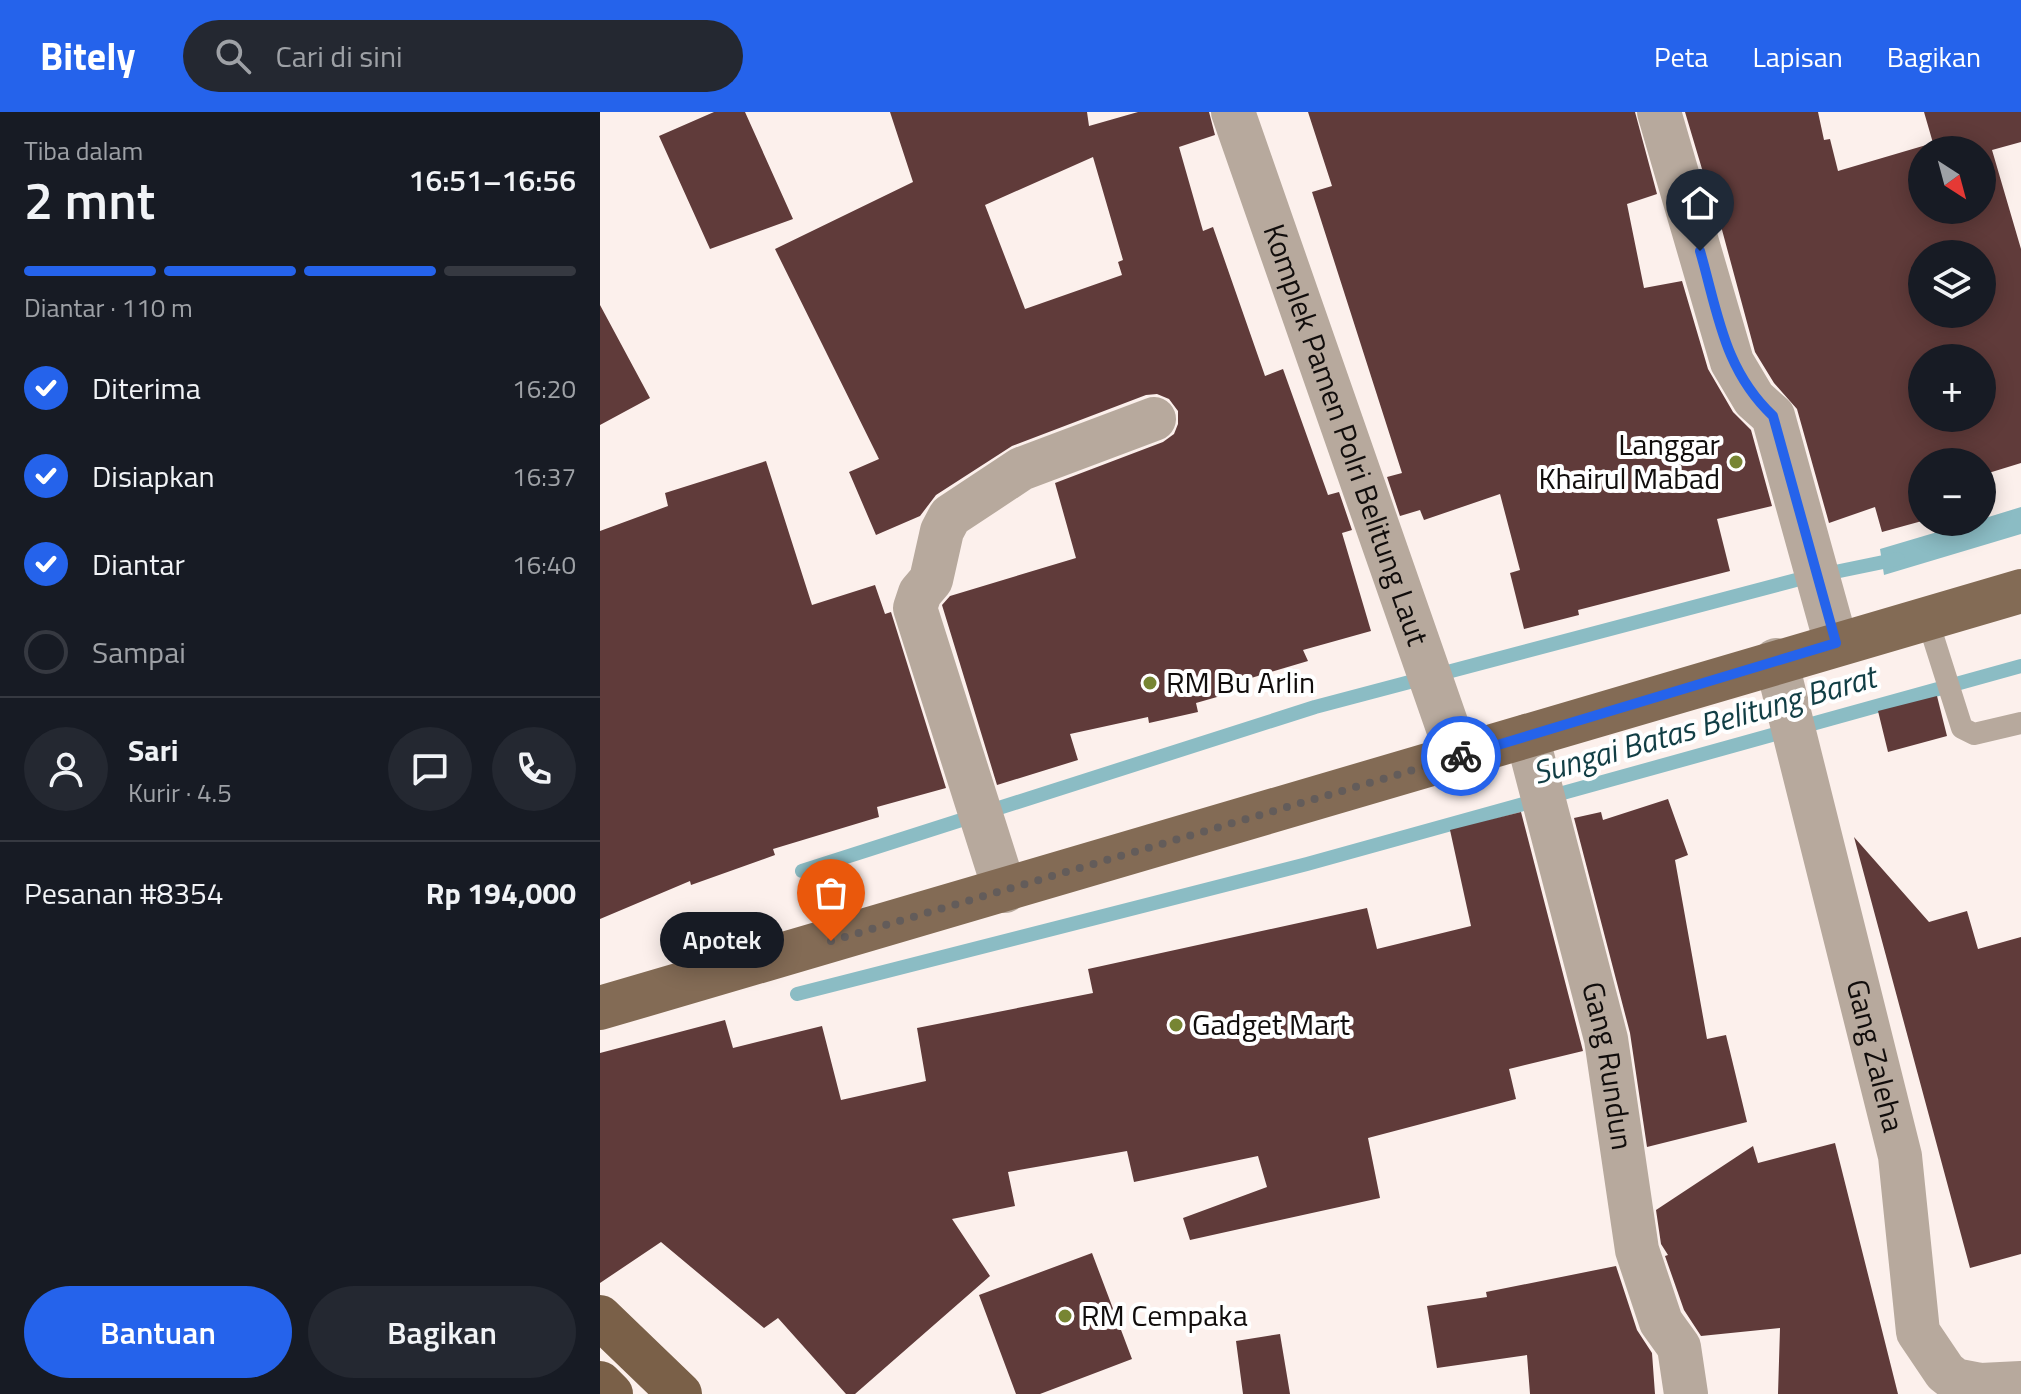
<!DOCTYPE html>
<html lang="id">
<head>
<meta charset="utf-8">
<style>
  :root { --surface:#171b24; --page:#242831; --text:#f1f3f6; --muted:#9ea1a6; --line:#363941; --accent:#2563eb }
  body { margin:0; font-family:"Titillium Web",sans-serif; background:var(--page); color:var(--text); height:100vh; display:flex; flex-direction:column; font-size:30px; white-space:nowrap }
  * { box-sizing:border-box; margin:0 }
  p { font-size:26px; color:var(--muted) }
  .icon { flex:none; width:44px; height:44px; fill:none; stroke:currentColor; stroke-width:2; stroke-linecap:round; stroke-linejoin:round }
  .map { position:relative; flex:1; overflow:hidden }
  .panel { display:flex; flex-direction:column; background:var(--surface); width:600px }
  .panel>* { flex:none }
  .needle { width:52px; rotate:144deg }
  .tools { position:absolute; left:1308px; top:24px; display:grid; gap:16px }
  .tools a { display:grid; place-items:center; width:88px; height:88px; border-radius:50%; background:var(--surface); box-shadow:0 4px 20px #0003; font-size:40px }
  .pin { position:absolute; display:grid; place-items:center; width:68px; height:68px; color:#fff; margin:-82px -34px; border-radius:50% 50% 50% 0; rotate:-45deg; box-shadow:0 0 8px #0007 }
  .pin .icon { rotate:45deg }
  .courier { position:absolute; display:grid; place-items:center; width:80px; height:80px; margin:-40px; border:6px solid #2563eb; border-radius:50%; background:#fff; color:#222; box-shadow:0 2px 10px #0007 }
  .bubble { position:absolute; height:56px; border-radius:28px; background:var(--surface); box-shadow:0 4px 20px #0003; font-size:26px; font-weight:600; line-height:56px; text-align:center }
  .summary em { font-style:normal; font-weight:600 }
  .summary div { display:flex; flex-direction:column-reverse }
  .summary { display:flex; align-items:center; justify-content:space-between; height:136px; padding:0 24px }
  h1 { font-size:52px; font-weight:600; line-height:60px }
  .bar { display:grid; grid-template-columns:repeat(4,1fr); gap:12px 8px; align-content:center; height:96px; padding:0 24px }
  .bar i { height:10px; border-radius:6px; background:var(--line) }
  .bar .current { background:var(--accent) }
  .bar p { grid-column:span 4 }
  .line { display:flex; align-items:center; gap:20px; padding:0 24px; border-top:2px solid var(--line) }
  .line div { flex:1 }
  .round { display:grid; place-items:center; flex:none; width:84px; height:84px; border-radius:42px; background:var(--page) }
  ol { padding:0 24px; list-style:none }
  li { display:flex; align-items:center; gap:24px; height:88px }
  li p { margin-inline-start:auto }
  li .icon { padding:8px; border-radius:50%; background:var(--accent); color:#fff; stroke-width:4 }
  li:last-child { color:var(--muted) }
  li i { width:44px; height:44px; border:4px solid var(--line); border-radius:50% }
  .primary-button { display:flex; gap:16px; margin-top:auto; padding:16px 24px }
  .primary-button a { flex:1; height:92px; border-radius:48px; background:var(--accent); color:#fff; font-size:32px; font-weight:600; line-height:92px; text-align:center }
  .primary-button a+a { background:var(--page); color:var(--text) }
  header { display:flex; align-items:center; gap:48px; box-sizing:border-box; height:112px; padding:0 40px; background:var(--accent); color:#fff }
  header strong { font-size:38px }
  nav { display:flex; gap:44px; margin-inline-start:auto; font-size:28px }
  .search { width:560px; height:72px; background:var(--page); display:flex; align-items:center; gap:20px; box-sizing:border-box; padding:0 28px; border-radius:44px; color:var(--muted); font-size:30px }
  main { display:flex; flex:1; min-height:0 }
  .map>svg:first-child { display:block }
</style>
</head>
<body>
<header>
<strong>Bitely</strong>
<div class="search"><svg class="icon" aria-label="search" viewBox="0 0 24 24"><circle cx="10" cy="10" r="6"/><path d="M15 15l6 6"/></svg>Cari di sini</div>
<nav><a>Peta</a><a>Lapisan</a><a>Bagikan</a></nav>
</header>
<main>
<section class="panel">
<div class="summary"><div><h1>2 mnt</h1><p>Tiba dalam</p></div><em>16:51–16:56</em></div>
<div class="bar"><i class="current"></i><i class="current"></i><i class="current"></i><i></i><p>Diantar · 110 m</p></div>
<ol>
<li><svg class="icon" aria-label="check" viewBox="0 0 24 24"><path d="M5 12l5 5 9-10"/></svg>Diterima<p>16:20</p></li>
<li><svg class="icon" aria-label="check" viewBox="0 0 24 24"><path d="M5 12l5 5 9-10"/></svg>Disiapkan<p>16:37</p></li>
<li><svg class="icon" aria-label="check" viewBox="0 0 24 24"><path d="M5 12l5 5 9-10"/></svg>Diantar<p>16:40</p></li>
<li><i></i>Sampai</li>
</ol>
<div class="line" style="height:144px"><a class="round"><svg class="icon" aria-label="person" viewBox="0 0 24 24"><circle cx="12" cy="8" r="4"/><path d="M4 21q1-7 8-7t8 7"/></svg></a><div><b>Sari</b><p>Kurir · 4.5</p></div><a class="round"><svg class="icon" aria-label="chat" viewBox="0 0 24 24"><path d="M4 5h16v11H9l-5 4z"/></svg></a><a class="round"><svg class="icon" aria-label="phone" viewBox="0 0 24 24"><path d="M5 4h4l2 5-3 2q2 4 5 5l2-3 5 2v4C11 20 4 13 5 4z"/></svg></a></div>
<div class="line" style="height:104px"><div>Pesanan #8354</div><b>Rp 194,000</b></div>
<div class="primary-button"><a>Bantuan</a><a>Bagikan</a></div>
</section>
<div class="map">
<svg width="1421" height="1282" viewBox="0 0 1421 1282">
  <rect width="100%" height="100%" fill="#fcf0ec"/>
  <path fill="#8bbcc4" d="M1421,395v27l-137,41 -4,-26 91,-27h11v-3z"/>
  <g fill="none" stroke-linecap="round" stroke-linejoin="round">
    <path stroke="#8bbcc4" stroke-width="14" d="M202,759l513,-164 481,-127 102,-21
      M197,882l510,-130 714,-198"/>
  </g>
  <path fill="#603b3a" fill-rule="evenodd" d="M114,0h31l48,107 -83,30 -51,-113z
    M290,0h197l2,14 49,-14h71l6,23 -36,12 24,84 10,-4 52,149 18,-7 45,126 11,-3 13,38 -10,3 29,98 -68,19 5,11 -87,26 3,8 -28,8 2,9 -49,11 -1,-6 -78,17 8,26 -81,25 -55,-180 8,-9 126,-38 -21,-75 108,-41 11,-8 4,-10v-13l-9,-12 -12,-5 -11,1 -134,51 -76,49 -16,21 -44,19 -27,-63 30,-13 -104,-210 138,-67zM493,45l30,103 -5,2 4,13 -97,34 -40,-104z
    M708,0h327l22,82 -30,10 17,84 38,-7 26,88 25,43 18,18 21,76 -55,13 13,52 -152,39 1,5 -55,14 -14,-56 10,-3 -20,-76 -76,26 -4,-10 -20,6 -13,-39 15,-4 -90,-281 20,-6z
    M1085,0h133l6,28 6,-1 8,32 95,-28 -9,-31h97v30l-29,8 29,99v214l-39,12v-13h-60v59l-40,11 -7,-25 -46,16 -32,-114 -23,-26 -19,-31 -47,-174 -3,1zM1322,38h60v60h-60zM1322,142h60v60h-60zM1322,246h60v60h-60z
    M0,193l50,93 -50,27z
    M166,349l46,144 63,-20 10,29 6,-2 55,176 -69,19 2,10 -106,32 2,6 -84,30 -1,-4 -90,38v-388l68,-25 -3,-13z
    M1337,584l10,40 -59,16 -10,-41z
    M1068,687l20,56 -13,5 32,179 19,-4 21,87 -100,25 -17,-114 -56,-215 27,-6 2,8z
    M921,700l62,239 -74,18 7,30 -148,39 12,60 -190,42 -7,-22 84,-31 -9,-31 -124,26 -7,-31 -119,21 7,34 -63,13 38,57 -135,118h-9l-68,-76 -14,10 -103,-86 -61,41v-230l125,-33 8,28 89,-22 19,74 85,-19 -9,-53 176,-35 -5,-24 279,-61 10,41 94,-23 -21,-96z
    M1254,725l75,85 38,-11 11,38 43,-12v317l-51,14z
    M1235,1031l63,251h-120l2,-66 -79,8 -17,-26 -19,-54 3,-1 -7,-11 -5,-34 97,-64 5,17z
    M492,1141l40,106 -92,35h-24l-37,-99z
    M1016,1154l21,64 15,23 3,41h-125l-3,-39 -90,13 -10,-62 60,-9 -1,-5z
    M680,1222l10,60h-47l-7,-53z"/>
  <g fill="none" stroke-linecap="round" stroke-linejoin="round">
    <path stroke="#b7a99d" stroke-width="22" d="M1327,506l35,110 12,6 47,-11"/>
    <g stroke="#b7a99d" stroke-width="44">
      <path id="s1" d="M633,0l225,645"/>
      <path d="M1059,0l73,250 22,37 19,17 63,227"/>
      <path id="s2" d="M1176,548l124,496 18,176 27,40 10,8 26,5 40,-2"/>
      <path id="s3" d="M927,624l79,303 31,211 24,72 18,25 7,47"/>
      <path d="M405,779l-90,-283 5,-15 11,-13 11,-49 8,-15 71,-47 133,-50"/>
    </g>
    <path stroke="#836b55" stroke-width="44" d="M0,896l1421,-417"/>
    <path stroke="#7a6048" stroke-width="44" d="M0,1205l80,77
      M0,1271l11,11"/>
  </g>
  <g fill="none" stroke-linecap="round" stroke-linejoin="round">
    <path stroke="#635c5a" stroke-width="8" stroke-dasharray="0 14.4" d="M231,829l630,-185"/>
    <path stroke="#2563eb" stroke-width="10" d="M861,644l375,-113 -63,-227c-49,-46 -55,-103 -73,-165"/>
  </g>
  <g fill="#778533" stroke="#fff" stroke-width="3">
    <circle cx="1136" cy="350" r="8"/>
    <circle cx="550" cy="571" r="8"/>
    <circle cx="576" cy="913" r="8"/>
    <circle cx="465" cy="1204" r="8"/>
  </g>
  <g text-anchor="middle" stroke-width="8" stroke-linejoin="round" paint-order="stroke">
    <g font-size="30" fill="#110d0c" stroke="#fff">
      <text dy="10" stroke="none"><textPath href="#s1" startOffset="342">Komplek Pamen Polri Belitung Laut</textPath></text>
      <text dy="10" stroke="none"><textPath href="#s2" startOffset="408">Gang Zaleha</textPath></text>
      <text dy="10" stroke="none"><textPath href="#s3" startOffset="340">Gang Rundun</textPath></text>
    </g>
    <g font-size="30" fill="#110d0c" stroke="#fff" text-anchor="start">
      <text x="1120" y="343" text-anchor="end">Langgar<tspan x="1120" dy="34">Khairul Mabad</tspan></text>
      <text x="566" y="581">RM Bu Arlin</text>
      <text x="592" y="923">Gadget Mart</text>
      <text x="481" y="1214">RM Cempaka</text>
    </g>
    <g font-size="32" font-style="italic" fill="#113e45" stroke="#fff">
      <text transform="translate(1104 613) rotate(-16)" y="11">Sungai Batas Belitung Barat</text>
    </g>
  </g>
</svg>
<div class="tools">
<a><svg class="needle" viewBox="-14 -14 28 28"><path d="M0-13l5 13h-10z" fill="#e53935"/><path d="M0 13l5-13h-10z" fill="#9ea1a6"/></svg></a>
<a><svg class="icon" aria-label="layers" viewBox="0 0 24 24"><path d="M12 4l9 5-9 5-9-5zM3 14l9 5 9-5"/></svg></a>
<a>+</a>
<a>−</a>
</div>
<div class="pin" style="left:231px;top:829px;background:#ea580c"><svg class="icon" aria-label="bag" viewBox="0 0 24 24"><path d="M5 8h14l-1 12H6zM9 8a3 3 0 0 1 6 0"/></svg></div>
<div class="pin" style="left:1100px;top:139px;background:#1f2937"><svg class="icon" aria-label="home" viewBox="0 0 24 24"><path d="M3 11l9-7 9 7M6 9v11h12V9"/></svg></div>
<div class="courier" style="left:861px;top:644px"><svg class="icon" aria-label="bike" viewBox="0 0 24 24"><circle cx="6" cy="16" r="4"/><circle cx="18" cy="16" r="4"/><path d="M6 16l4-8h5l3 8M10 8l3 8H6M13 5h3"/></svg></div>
<div class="bubble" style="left:60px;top:800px;width:124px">Apotek</div>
</div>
</main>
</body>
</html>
